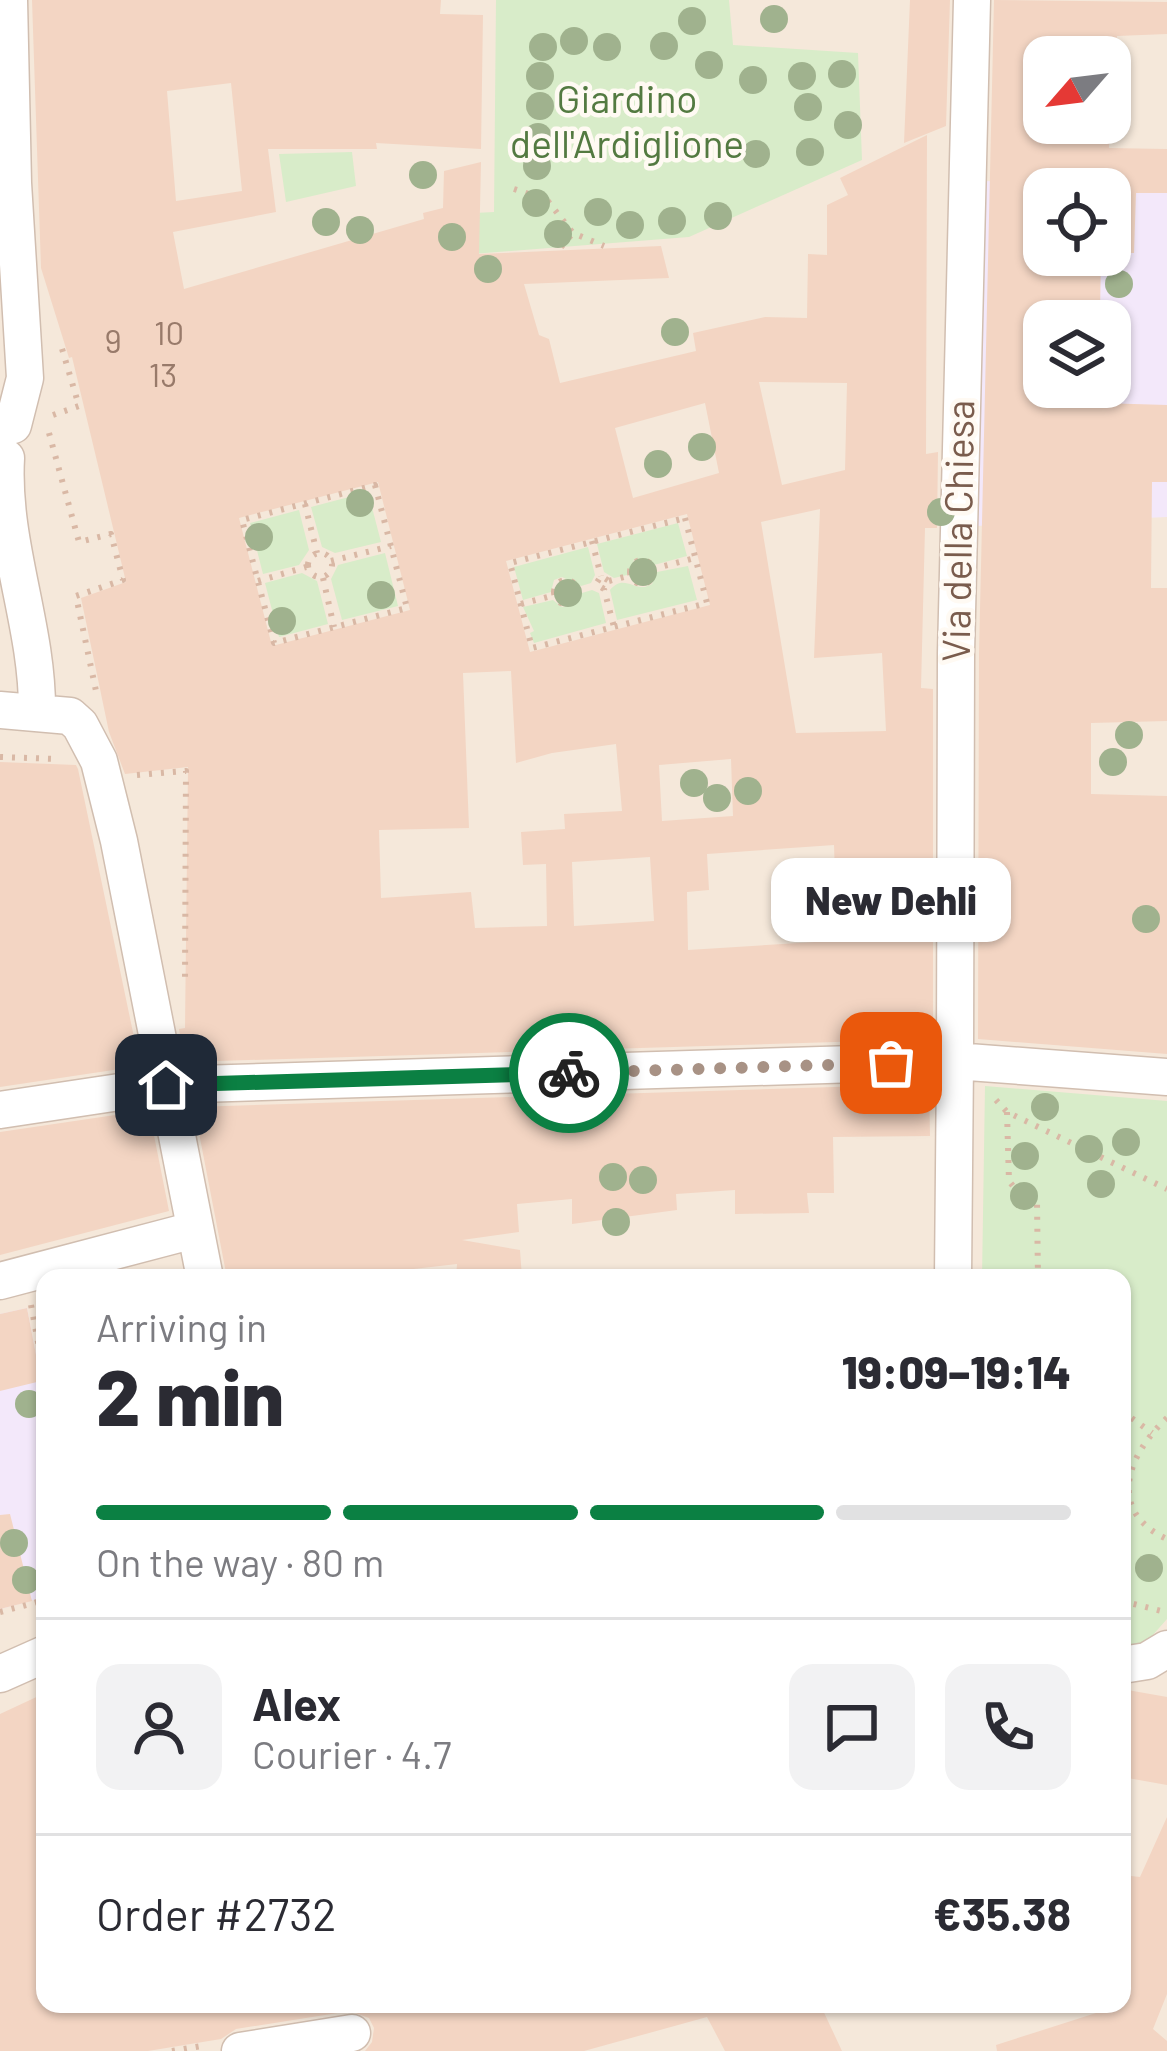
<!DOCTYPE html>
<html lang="en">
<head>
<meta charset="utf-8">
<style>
  :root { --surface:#fff; --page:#f2f2f3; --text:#2b2b33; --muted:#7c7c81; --line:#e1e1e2; --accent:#0b8043 }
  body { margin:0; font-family:Barlow,sans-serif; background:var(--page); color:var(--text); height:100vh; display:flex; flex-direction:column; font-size:45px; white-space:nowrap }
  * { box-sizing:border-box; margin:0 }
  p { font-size:39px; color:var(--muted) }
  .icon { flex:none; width:66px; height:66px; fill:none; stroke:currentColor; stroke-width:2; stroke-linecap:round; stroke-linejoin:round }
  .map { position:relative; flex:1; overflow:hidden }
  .panel { position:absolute; left:36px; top:1269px; width:1095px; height:744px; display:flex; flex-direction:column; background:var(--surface); border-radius:24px; box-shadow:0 3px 9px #0004 }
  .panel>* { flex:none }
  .needle { width:78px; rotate:242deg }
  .fabs { position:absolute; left:1023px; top:36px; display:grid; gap:24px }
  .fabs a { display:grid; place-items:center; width:108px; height:108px; border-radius:24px; background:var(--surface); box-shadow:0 3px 9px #0004; font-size:60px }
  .pin { position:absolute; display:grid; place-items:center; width:102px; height:102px; color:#fff; margin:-51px; border-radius:24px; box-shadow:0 6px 18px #0006 }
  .courier { position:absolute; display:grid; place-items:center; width:120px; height:120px; margin:-60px; border:9px solid #0b8043; border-radius:50%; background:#fff; color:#222; box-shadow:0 3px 15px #0007 }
  .bubble { position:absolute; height:84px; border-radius:24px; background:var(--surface); box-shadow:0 3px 9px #0004; font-size:39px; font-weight:800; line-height:84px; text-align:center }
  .overview em { font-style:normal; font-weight:800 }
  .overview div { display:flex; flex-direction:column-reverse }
  .overview { display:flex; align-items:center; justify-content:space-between; height:204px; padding:0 60px }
  h1 { font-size:78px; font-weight:800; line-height:90px }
  .bar { display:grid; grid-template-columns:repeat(4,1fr); gap:18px 12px; align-content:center; height:144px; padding:0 60px }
  .bar i { height:15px; border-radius:9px; background:var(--line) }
  .bar .current { background:var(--accent) }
  .bar p { grid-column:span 4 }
  .line { display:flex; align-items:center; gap:30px; padding:0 60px; border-top:3px solid var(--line) }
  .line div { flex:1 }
  .round { display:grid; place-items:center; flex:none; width:126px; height:126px; border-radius:24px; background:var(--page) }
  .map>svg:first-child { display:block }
</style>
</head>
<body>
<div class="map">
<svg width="1167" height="2051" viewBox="0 0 1167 2051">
  <rect width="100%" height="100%" fill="#fdf6ec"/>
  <path fill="#f5e8da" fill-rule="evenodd" d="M0,0h1167v2051h-1167zM1044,57h66v66h-66zM1044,189h66v66h-66zM1044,321h66v66h-66zM45,1278h1077v726h-1077z"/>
  <path fill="#f3e8fa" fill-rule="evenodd" d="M984,181l89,3 -29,5v66h66v-63l57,1v324l-191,9zM1044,321h66v66h-66z
    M27,1308l18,95v194l-45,12v-295z"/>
  <path fill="#d8ecc9" d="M496,0h233l4,45 125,8 4,107 -173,77 -229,18 -5,-41 39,-2z
    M352,152l4,34 -70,16 -7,-48z
    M368,492l13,50 -46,11 -13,-6 -11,-40z
    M299,510l10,40 -10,15 -36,9 -13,-51z
    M678,523l9,33 -33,9 -8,-6 -12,1 -7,15 -13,3 -10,-6 -7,-28z
    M588,547l7,28 -4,8 -10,3 -19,-9 -8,3 -3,12 -28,8 -9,-33z
    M385,553l13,53 -56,14 -11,-41 7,-14z
    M688,566l9,34 -80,20 -7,-30c13,-15 21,-2 35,-3l7,-3 5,-12z
    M302,573l15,8 11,43 -49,13 -14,-54z
    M592,590l7,3 7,30 -72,20 -4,-10 4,-2 -11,-24 30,-7 9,7 10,-1 10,-13z
    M985,1086l182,15v518l-30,34 -15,-2v-373h-140z"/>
  <path fill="#f3d5c3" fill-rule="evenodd" d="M32,0h409l-1,14 43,1 -2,134 -105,-6 1,6h-109l8,63 -103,20 11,57 240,-70 -1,-6 20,-5 1,-37 37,-9 -2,92 182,-8 8,32 -145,6 15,51 10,4 11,44 136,-32 -3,-18 72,-16 42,1 1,-64 19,1v-50l21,-10 -8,-17 87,-43 -1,319 12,-2 -1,76h-12l-4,160 12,1v350l-748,23 -6,-33 6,-1 3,-261 -63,7 -16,-42 -28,-134 45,-16 -54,-225 -3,1 -28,-90zM231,83l11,108 -66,10 -9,-110zM759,382l88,1 -2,87 -63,15zM705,403l14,70 -86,25 -18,-70zM378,482l32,128 -138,36 -33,-128zM820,509l-6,149 68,-5 4,78 -90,2 -35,-211zM687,514l23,91 -180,47 -24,-91zM511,671l5,92 36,-10 64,-9 6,67 -58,3 1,15 -44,3 2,33 23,-1 1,62 -72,2 -4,-36 -90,6 -2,-68 90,-2 -6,-155zM731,759l2,57 -71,5 -3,-56zM834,845l3,88 -22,3v6l-127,8 -1,-58 22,-2 -2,-36zM650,857l4,64 -80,5 -2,-64z
    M910,0h40l-4,126 -42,17z
    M994,0l173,2v32l-50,2 -3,21h-70v66h66l-1,25 58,1v44h-31l-2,60h-24v-64h-66v66h57l-1,58 -29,-1v9h-27v66h25l-1,15 99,3v77h-15l-1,106h16v133l-76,2v71l76,2v258l-189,-15 1,-386z
    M0,762l76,3 2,4 62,297 -140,21z
    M929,1084l1,52 -97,1 1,56h-27l2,20 -74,1v-24l-59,4 1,16 -105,14v-25l-55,5 2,28 -57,8 58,10 2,28h-66l1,-14 -87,10v4h-143l-33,-171z
    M149,1110l20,101 -169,44v-123z
    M27,1308l14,73 -41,10v-77z
    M10,1514l22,87 -32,8v-94z
    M1122,1689l45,8v88l-45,-8z
    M45,1693v188l-4,1 4,25v97h775l22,47h-117l-18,-34 -123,34h-219l7,-9 2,-14 -5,-10 -19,-7 -114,18 -15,10 -73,12h-148v-337z
    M1167,1817v177l-14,35 14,12v10h-170l-1,-6 100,-32 3,-9h23v-129l18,2z"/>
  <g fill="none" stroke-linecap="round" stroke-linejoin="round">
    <g stroke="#d1beb0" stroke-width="39">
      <path id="street" d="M0,424l13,1 12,-47 -12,-195 -4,-183
        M6,458c-5,86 32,168 31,254
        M0,710l70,6 10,9 19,36 20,80 86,437
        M0,1110l166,-25 789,-24 1,-408 16,-653
        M953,1278l2,-217 212,16
        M0,1281l194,-51
        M1122,1665l25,-4 20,-12
        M0,1674l45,-20
        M240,2051l112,-18"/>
    </g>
    <path stroke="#d9b8a5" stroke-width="6" stroke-dasharray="3 9" stroke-linecap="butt" d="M514,189l33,11 26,33 31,13
      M561,247l12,-14
      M53,415l26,-9 -19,-64
      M49,433l30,109 32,-8 12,46 -47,16 20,95
      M375,485l32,123 -133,35 -32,-123z
      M305,504l12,49
      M685,518l22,85 -175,45 -22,-85z
      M592,541l9,35
      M308 565a12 12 0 1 1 24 0a12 12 0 1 1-24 0Z
      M630 572a12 12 0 1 1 24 0a12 12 0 1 1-24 0Z
      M331,561l60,-15
      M653,569l42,-11
      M323,578l11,49
      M554 592a12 12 0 1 1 24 0a12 12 0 1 1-24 0Z
      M258,581l48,-14
      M609,581l22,-6
      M604,589l-8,-5 5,-8 8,5 -5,8 10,38
      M521,604l34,-9
      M0,757l57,2
      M137,775l49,-4 -1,208
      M996,1100l11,12 160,77
      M1007,1112l2,69 11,14 17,7 1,76
      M31,1305l14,74
      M1122,1411l30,22
      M1167,1418c-40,37 -61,93 0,121
      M1122,1601l43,11
      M0,1612l45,-12
      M172,2051l35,-6"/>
    <use href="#street" stroke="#fff" stroke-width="36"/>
  </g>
  <g fill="#a0b28e">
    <circle cx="774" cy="19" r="14"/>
    <circle cx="692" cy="21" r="14"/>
    <circle cx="574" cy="41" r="14"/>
    <circle cx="664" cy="46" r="14"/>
    <circle cx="543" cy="47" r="14"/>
    <circle cx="607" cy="47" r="14"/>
    <circle cx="709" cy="65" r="14"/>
    <circle cx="842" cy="74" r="14"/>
    <circle cx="540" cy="76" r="14"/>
    <circle cx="802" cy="76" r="14"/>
    <circle cx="753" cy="80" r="14"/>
    <circle cx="540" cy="106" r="14"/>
    <circle cx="808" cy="107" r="14"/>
    <circle cx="848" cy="125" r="14"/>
    <circle cx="538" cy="137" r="14"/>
    <circle cx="810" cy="152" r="14"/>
    <circle cx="756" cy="154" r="14"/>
    <circle cx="537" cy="166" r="14"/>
    <circle cx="423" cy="175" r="14"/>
    <circle cx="536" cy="203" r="14"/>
    <circle cx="598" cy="212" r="14"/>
    <circle cx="718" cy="216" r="14"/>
    <circle cx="672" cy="221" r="14"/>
    <circle cx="326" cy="222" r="14"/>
    <circle cx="630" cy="225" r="14"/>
    <circle cx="360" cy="230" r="14"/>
    <circle cx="558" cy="234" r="14"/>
    <circle cx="452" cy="237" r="14"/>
    <circle cx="488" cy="269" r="14"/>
    <circle cx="1119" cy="284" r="14"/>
    <circle cx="675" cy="332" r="14"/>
    <circle cx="702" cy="447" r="14"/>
    <circle cx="658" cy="464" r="14"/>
    <circle cx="360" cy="503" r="14"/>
    <circle cx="941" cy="512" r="14"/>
    <circle cx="259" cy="537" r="14"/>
    <circle cx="643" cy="572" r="14"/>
    <circle cx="568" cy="593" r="14"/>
    <circle cx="381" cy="595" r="14"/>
    <circle cx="282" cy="621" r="14"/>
    <circle cx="1129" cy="735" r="14"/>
    <circle cx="1113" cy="762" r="14"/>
    <circle cx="694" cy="783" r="14"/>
    <circle cx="748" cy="791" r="14"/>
    <circle cx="717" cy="798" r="14"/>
    <circle cx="1146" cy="919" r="14"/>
    <circle cx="1045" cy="1107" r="14"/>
    <circle cx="1126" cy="1142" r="14"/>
    <circle cx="1089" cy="1149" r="14"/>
    <circle cx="1025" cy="1156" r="14"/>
    <circle cx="613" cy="1177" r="14"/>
    <circle cx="643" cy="1180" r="14"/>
    <circle cx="1101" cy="1184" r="14"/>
    <circle cx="1024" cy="1196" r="14"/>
    <circle cx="616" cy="1222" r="14"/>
    <circle cx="29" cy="1404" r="14"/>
    <circle cx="14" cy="1543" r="14"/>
    <circle cx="1149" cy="1568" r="14"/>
    <circle cx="26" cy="1580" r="14"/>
  </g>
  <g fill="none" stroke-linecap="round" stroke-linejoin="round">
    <path stroke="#a89285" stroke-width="12" stroke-dasharray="0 21.6" d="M569,1073l322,-10"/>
    <path stroke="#0b8043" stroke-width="15" d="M166,1085l403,-12"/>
  </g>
  <g text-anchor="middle" stroke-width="9" stroke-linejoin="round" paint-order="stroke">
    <g font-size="33" fill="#987a6a">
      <text x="169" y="345">10</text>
      <text x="113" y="353">9</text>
      <text x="163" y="387">13</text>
    </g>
    <g font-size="39" fill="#537a41" stroke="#fffaf3">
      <text x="627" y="113">Giardino<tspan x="627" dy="45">dell'Ardiglione</tspan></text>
    </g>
    <g font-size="39" fill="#7a5c4d" stroke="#fffaf3">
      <text transform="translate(958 531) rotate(-89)" y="14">Via della Chiesa</text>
    </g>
  </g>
</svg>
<div class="fabs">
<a><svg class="needle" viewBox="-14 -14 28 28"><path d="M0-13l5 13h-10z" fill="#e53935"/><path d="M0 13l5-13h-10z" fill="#7c7c81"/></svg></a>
<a><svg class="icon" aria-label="locate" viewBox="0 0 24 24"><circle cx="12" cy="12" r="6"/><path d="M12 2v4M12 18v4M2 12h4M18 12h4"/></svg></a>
<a><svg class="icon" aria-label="layers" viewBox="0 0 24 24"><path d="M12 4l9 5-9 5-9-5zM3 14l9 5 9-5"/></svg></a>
</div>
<div class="pin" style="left:891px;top:1063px;background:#ea580c"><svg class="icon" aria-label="bag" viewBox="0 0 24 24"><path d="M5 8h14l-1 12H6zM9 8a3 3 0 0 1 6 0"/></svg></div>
<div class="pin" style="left:166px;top:1085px;background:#1f2937"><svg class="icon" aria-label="home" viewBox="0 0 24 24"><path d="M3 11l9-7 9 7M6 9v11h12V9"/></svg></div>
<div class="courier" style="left:569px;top:1073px"><svg class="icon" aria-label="bike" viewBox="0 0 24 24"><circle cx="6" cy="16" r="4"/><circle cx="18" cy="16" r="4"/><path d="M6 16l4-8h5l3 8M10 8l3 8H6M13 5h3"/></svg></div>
<div class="bubble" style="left:771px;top:858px;width:240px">New Dehli</div>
<section class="panel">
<div class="overview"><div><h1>2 min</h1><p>Arriving in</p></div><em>19:09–19:14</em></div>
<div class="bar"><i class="current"></i><i class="current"></i><i class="current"></i><i></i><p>On the way · 80 m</p></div>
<div class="line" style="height:216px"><a class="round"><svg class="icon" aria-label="person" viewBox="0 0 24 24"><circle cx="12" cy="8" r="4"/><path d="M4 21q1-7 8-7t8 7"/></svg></a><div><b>Alex</b><p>Courier · 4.7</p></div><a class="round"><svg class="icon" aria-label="chat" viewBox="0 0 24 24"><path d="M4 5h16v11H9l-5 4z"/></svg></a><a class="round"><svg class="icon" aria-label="phone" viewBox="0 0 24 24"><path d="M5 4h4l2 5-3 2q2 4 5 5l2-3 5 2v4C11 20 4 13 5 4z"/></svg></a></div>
<div class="line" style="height:156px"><div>Order #2732</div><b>€35.38</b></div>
</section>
</div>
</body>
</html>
